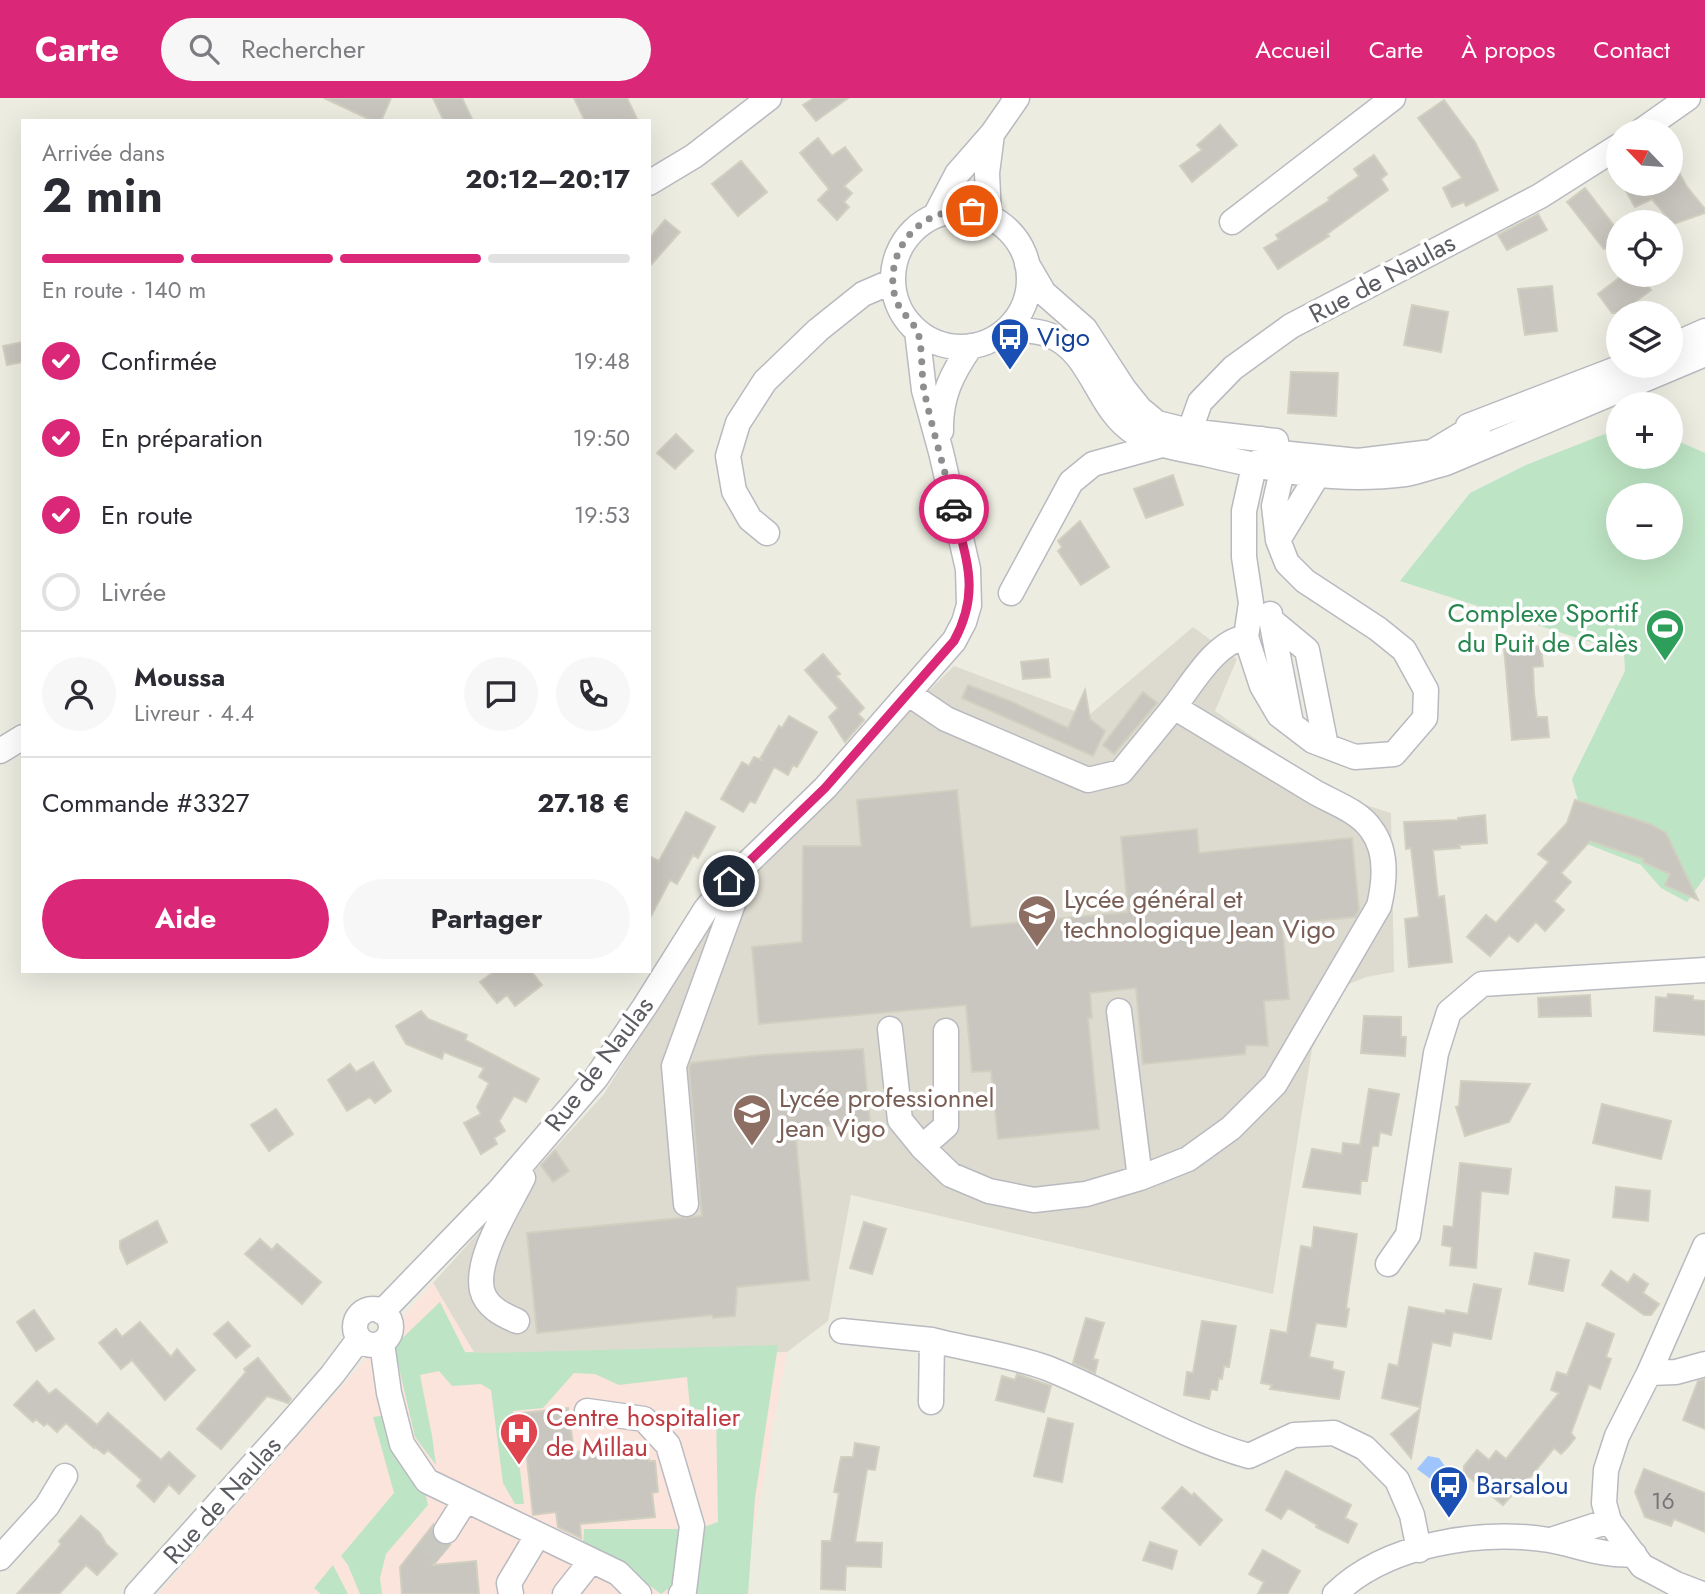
<!DOCTYPE html>
<html lang="fr">
<head>
<meta charset="utf-8">
<style>
  :root { --surface:#fff; --page:#f7f7f7; --text:#2b2b33; --muted:#7c7c81; --line:#e1e1e2; --accent:#db2777 }
  body { margin:0; font-family:Jost,sans-serif; background:var(--page); color:var(--text); height:100vh; display:flex; flex-direction:column; font-size:26px; white-space:nowrap }
  * { box-sizing:border-box; margin:0 }
  p { font-size:23px; color:var(--muted) }
  .icon { flex:none; width:38px; height:38px; fill:none; stroke:currentColor; stroke-width:2; stroke-linecap:round; stroke-linejoin:round }
  .map { position:relative; flex:1; overflow:hidden }
  .drawer { position:absolute; left:21px; top:21px; width:630px; height:854px; display:flex; flex-direction:column; background:var(--surface); border-radius:0px; box-shadow:0 7px 28px #0002 }
  .drawer>* { flex:none }
  .needle { width:46px; rotate:295deg }
  .fabs { position:absolute; left:1606px; top:21px; display:grid; gap:14px }
  .fabs a { display:grid; place-items:center; width:77px; height:77px; border-radius:50%; background:var(--surface); box-shadow:0 7px 28px #0002; font-size:35px }
  .pin { position:absolute; display:grid; place-items:center; width:60px; height:60px; color:#fff; margin:-30px; border:4px solid #fff; border-radius:50%; box-shadow:0 2px 7px #0007 }
  .courier { position:absolute; display:grid; place-items:center; width:70px; height:70px; margin:-35px; border:5px solid #db2777; border-radius:50%; background:#fff; color:#222; box-shadow:0 2px 9px #0007 }
  .head em { font-style:normal; font-weight:700 }
  .head div { display:flex; flex-direction:column-reverse }
  .head { display:flex; align-items:center; justify-content:space-between; height:119px; padding:0 21px }
  h1 { font-size:46px; font-weight:700; line-height:52px }
  .bar { display:grid; grid-template-columns:repeat(4,1fr); gap:10px 7px; align-content:center; height:84px; padding:0 21px }
  .bar i { height:9px; border-radius:5px; background:var(--line) }
  .bar .active { background:var(--accent) }
  .bar p { grid-column:span 4 }
  .line { display:flex; align-items:center; gap:18px; padding:0 21px; border-top:2px solid var(--line) }
  .line div { flex:1 }
  .round { display:grid; place-items:center; flex:none; width:74px; height:74px; border-radius:37px; background:var(--page) }
  ol { padding:0 21px; list-style:none }
  li { display:flex; align-items:center; gap:21px; height:77px }
  li p { margin-inline-start:auto }
  li .icon { padding:7px; border-radius:50%; background:var(--accent); color:#fff; stroke-width:4 }
  li:last-child { color:var(--muted) }
  li i { width:38px; height:38px; border:4px solid var(--line); border-radius:50% }
  .action { display:flex; gap:14px; margin-top:auto; padding:14px 21px }
  .action a { flex:1; height:80px; border-radius:42px; background:var(--accent); color:#fff; font-size:28px; font-weight:700; line-height:80px; text-align:center }
  .action a+a { background:var(--page); color:var(--text) }
  header { display:flex; align-items:center; gap:42px; box-sizing:border-box; height:98px; padding:0 35px; background:var(--accent); color:#fff }
  header strong { font-size:33px }
  nav { display:flex; gap:38px; margin-inline-start:auto; font-size:24px }
  .search { width:490px; height:63px; background:var(--page); display:flex; align-items:center; gap:18px; box-sizing:border-box; padding:0 24px; border-radius:38px; color:var(--muted); font-size:26px }
  .map>svg:first-child { display:block }
</style>
</head>
<body>
<header>
<strong>Carte</strong>
<div class="search"><svg class="icon" aria-label="search" viewBox="0 0 24 24"><circle cx="10" cy="10" r="6"/><path d="M15 15l6 6"/></svg>Rechercher</div>
<nav><a>Accueil</a><a>Carte</a><a>À propos</a><a>Contact</a></nav>
</header>
<div class="map">
<svg width="1705" height="1496" viewBox="0 0 1705 1496">
  <rect width="100%" height="100%" fill="#edece1"/>
  <path fill="#dddbcf" d="M1193,529l44,32 -22,52 109,75 39,18 28,9 3,159 -28,5 -24,10 -30,62 -39,245 -422,-99 -23,126 -41,31 -307,13 -47,-82 171,-189 134,-215 216,-213 134,50z"/>
  <path fill="#fbe4dc" d="M433,1185l48,81 306,-12 -41,220 3,22h-591z"/>
  <path fill="#bde4c4" fill-rule="evenodd" d="M1619,333v26h52v-19l34,15v424l-18,25 -26,-14 -20,-23 -67,-26 4,-38 -6,-22 53,-108 -1,-18 -224,-72 70,-88 56,-28 76,-30zM1619,397h52v53h-52z
    M440,1204l25,50 24,1 289,-8 -23,153 -7,96h-57l10,-66 17,-6 -2,-110 -26,-4 -3,-31 -68,8 -24,-11 -21,-1 -31,35 -30,3 11,93h-9l-12,-21 -12,-93 -10,-6 -29,2 -13,-15 -19,4 12,61 4,29 -21,-28 -21,-91z
    M388,1317l37,77 3,13 -42,49 -6,24 2,16h-22l-12,-29 -7,-9 53,-63 -21,-76z
    M584,1431h96l-4,54 -15,11 -34,-25 -44,-21z
    M333,1467l15,29h-27l-7,-6z"/>
  <path fill="#9fc5fe" d="M1428,1358l11,2 11,15 -10,13 -23,-17z"/>
  <path fill="#c8c6be" stroke="#d1cfc0" stroke-width="2" d="M324,0h67l-10,23h-8z
    M433,0h29l11,23h-29z
    M574,0h53l11,23h-53z
    M814,0h34l-32,23 -13,-16z
    M1444,2l31,42 23,48 -32,16 -2,-4 -12,5 -9,-19 19,-10 -44,-60z
    M1220,27l17,20 -45,37 -12,-16 22,-16 -5,-5z
    M818,40l14,18 13,-9 17,23 -18,16 8,7 -8,9 5,5 -12,13 -19,-20 11,-11 -29,-36z
    M1374,57l13,19 -6,5 7,11 -61,44 2,2 -51,33 -14,-21 15,-9 -3,-4 54,-35 -2,-2 31,-22 -5,-7z
    M1671,60l16,29 18,22v4l-32,11 -21,-25 -17,8 -13,-23h49z
    M741,63l26,31 -29,24 -26,-32z
    M1585,90l34,44v12l-15,5 -37,-47z
    M1538,116l9,16 -40,20 -9,-15z
    M665,122l15,12 -31,35v-28z
    M1623,177h16l12,15 -16,12 6,11h-29l-14,-19z
    M1552,188l5,45 -32,4 -7,-46z
    M1412,207l36,7 -7,40 -37,-7z
    M23,244v20l-16,3 -4,-19z
    M1291,274l47,1 -2,43 -48,-3z
    M676,336l17,17 -18,18 -18,-16z
    M1173,377l10,30 -37,13 -12,-29z
    M1080,423l29,46 -28,18 -23,-34 4,-4 -4,-6z
    M1541,548l2,20 -10,1 1,26 3,24h10l2,20 -37,3 -8,-92z
    M823,556l17,20 -4,2 28,32 -6,6 6,6 -19,22 -16,-25 9,-9 -33,-38z
    M1048,561l2,18 -27,2 -2,-17z
    M968,587l42,16 58,27 17,-38 5,29 15,12 -12,25 -131,-58z
    M1143,594l14,11 -43,51 -11,-9z
    M789,618l28,16 -20,35 -4,-2 -5,10 -14,-8 -19,36 -5,-2 -7,11 -22,-13 21,-37 7,4 5,-9 10,4 -4,-2 19,-33 3,2z
    M957,692l14,137 157,-15 -7,-75 76,-8 2,24 153,-15 7,72 -4,7 -73,7 7,75 -25,2 4,45 -22,-1 -1,9 -102,10 -7,-76 -46,5 2,25h-4l11,111 -101,10 -7,-68 -19,1 -6,-67 -207,19 -7,-77 50,-5 1,-96h58l-4,-46z
    M1575,702l75,24 16,9 32,67 -33,-15 5,-11 -27,-12 1,-3 -54,-18 -29,32 10,9 -17,19 10,9 -19,21 -9,-9 -18,20 -9,-7 -19,21 -23,-19 19,-22 10,8 53,-61 -11,-8 29,-31z
    M686,714l29,15 -17,31 -5,-3 -16,29 -7,-4 -21,40v-64l10,5z
    M1485,717l2,28 -28,2 1,3 -27,2 5,47 6,-1 8,66 -43,5 -4,-48 14,-2 -8,-69 -5,1 -2,-27 54,-2v-2z
    M495,873h36l11,14 -27,21 -8,-11 -10,8 -17,-21z
    M1668,896l25,2v4l12,1v34l-51,-4 2,-34 11,1z
    M1590,897l1,21 -52,1 -1,-19z
    M421,913l7,8 39,16 -2,5 74,39 -13,23 -12,-6 -15,25 6,10 -11,7 3,6 -16,10 -17,-31 17,-9 -4,-7 12,-24 -10,-6 5,-9 -40,-16 -2,7 -36,-15 -10,-18z
    M1364,918l37,1v20h5l-1,19 -44,-3z
    M863,951l7,73 -75,7 14,151 -72,7 -2,29 -22,2 -1,-3 -175,18 -10,-100 175,-17 -13,-148 2,-5 71,-8z
    M373,964l18,29 -16,12 -5,-6 -23,14 -19,-31 22,-16 6,8z
    M1461,983l69,3 -21,38 -44,14 -9,-29 3,-1z
    M1369,991l30,5 -8,41 -11,-3 -2,14h-6l-5,35h-6l-1,13 -57,-7 9,-38 30,5 1,-11 17,2z
    M1602,1006l69,17 -10,38 -68,-16z
    M276,1011l17,25 -24,17 -18,-26z
    M555,1052l14,21 -16,11 -12,-17z
    M1460,1065l51,6 -3,25 -27,-3 -5,77 -26,-3 2,-18 -10,-2 2,-19 9,1z
    M1616,1089l34,4 -2,30 -35,-4z
    M157,1123l10,21 -40,22 -7,-16v-7z
    M864,1124l22,7 -14,45 -22,-6z
    M1314,1129l43,7 -11,74 3,1 -3,18 -30,-4 -7,34 24,5 -1,7 12,3 -5,27 -69,-10 2,-4 -11,-2 10,-53 16,3 14,-87 11,2z
    M260,1141l12,11 5,-6 44,38 -19,22 -57,-50z
    M1535,1155l34,7 -6,31 -34,-7z
    M1611,1173l17,12 6,-9 14,10 -5,9 16,11 -8,11h-7l-42,-30z
    M1474,1186l27,5 -10,50 -38,-7 -3,14 -18,-4 -12,65 -38,-9 7,-34 9,2 11,-59 36,7 1,-4 22,4z
    M34,1212l20,29 -18,12 -19,-29z
    M1086,1220l18,5 -11,36 5,1 -3,13 -22,-10z
    M1202,1223l34,5 -7,41 -5,-1 -2,13 -3,-1 -2,12 -6,-1 -2,10 -25,-4 3,-23 6,1z
    M140,1224l31,35 6,-8 18,21 -30,30 -33,-40 -11,9 -22,-26 17,-14 6,8z
    M228,1224l22,24 -14,12 -22,-24z
    M1587,1225l27,11 -8,23 5,2 -11,30 -11,-5 -18,49 4,5 -8,10 -6,6 -7,-6 -35,43 -2,-2 -14,16 -39,-32v-7l13,-16 12,10 7,-9 10,8 53,-66 -8,-3 6,-18 10,3z
    M258,1260l33,41 -3,4 -21,-7 -46,53 -24,-20 49,-57 -2,-3z
    M1017,1276l34,12 -7,26 -48,-12 6,-24 13,4z
    M1705,1281v50l-22,-9 15,-39z
    M37,1283l12,13 7,-5 41,36 11,-12 53,47 8,-8 26,24 -16,18 -10,-10 -15,18 -17,-16 5,-6 -34,-30 -4,4 -9,-7 -1,1 -28,-25 -9,9 -10,-9 -3,3 -8,-7 -3,3 -19,-17z
    M568,1310l6,44 73,-8 2,17h6l3,31 -6,1 3,24 -75,7 1,14 -23,-11 -2,-15 -23,3 -11,-102z
    M1420,1311l-9,49 -20,-24z
    M1048,1320l25,6 -11,58 -28,-6z
    M855,1345l24,4 -4,23 -8,-1 -12,73 27,1 -1,24 -35,-1 -1,24 -24,-1 1,-48h9l8,-48 -5,-1 7,-35h12z
    M1644,1371l61,24v39l-31,-13 -3,7 -26,-9 -10,-25z
    M1286,1373l65,34 -6,13 12,6 -9,19 -32,-16 1,-2 -29,-17 -7,11 -15,-9z
    M1182,1389l10,9 2,-3 28,27 -22,25 -38,-37z
    M81,1418l19,17 6,11 11,10 -20,21 -11,-10 -27,29h-42l38,-42 6,-8 -2,-3z
    M433,1427v13l6,6 11,1 -17,20 43,-4 3,33h-77l-2,-27z
    M1150,1444l27,9 -5,18 -29,-9z
    M1263,1452l37,21 -13,23h-29l6,-12 -15,-8z"/>
  <g fill="none" stroke-linecap="round" stroke-linejoin="round">
    <path stroke="#c8c8c1" stroke-width="24" stroke-dasharray="24 12" stroke-linecap="butt" d="M426,1457l20,-24"/>
    <g stroke="#b9bac0" stroke-width="27">
      <path id="minor" d="M1641,33l47,-33
        M649,85l45,-27 75,-58
        M893 181a68 68 0 1 1 136 0a68 68 0 1 1-136 0Z
        M935,118l22,-42 35,-40 25,-36
        M989,119l-2,-44 5,-39
        M1232,124l161,-124
        M1027,166l17,29 41,36 39,60 16,20 17,14 32,8 87,10
        M1007,231c13,1 29,1 42,6 44,17 47,74 86,98 21,13 47,16 71,21 66,16 130,29 199,20 14,-2 28,-8 41,-11l259,-109
        M1671,248l34,-15
        M1468,328l156,-60
        M941,333c-1,-34 11,-58 30,-85
        M1262,341l18,14 2,18 -8,35 4,34 9,23 18,18 73,48 26,21 22,40 -1,28 -31,36 -39,3 -42,-16 -34,-26 -17,-29 -16,-49 5,-34 -7,-46v-46l10,-45 15,-13h11l78,8 74,-9 50,-30
        M1185,346l15,-42 33,-34 58,-42 249,-130 79,-50
        M767,435l-17,-14 -16,-28 -6,-35 10,-33 27,-42 53,-51 45,-36 30,-13
        M1278,442l39,-64
        M1011,495l60,-111 22,-18 69,-19
        M1270,516l21,109
        M1272,523l35,29 19,96
        M909,596l37,25 142,61 33,-8 53,-65
        M0,653l23,-14
        M1119,913l21,167
        M890,931l10,91 22,27 29,28 38,16 45,9 52,-6 54,-16 48,-19 43,-31 44,-44 104,-178c6,-25 9,-55 -8,-77 -13,-19 -40,-27 -58,-38 -47,-28 -93,-56 -139,-84 19,-24 41,-65 72,-70
        M922,1049l24,-21v-95
        M686,1106l-12,-138 71,-195
        M1388,1166l20,-29 28,-182 13,-41 33,-28 223,-14
        M355 1229a18 18 0 1 1 36 0a18 18 0 1 1-36 0Z
        M382,1214l116,-120 98,-114 49,-72 61,-97 23,-28 96,-93 129,-147 10,-19 5,-17 -1,-36 -27,-117 -17,-62 -7,-59
        M517,1223c-14,-6 -31,-14 -35,-31 -7,-32 27,-84 41,-112
        M842,1233l90,9
        M382,1245l7,50 13,51 25,37 191,92 21,21
        M1649,1275l27,-1 29,-8
        M931,1304l1,-62c35,9 83,16 115,28 68,27 132,68 202,88l45,-21 40,-2 31,15 32,32 15,35 7,35
        M587,1313l57,8 24,26 24,81 -8,65 -3,3
        M446,1433l19,-30
        M1551,1442l58,-19
        M0,1460l47,-52 18,-30
        M137,1496l150,-167 45,-52 27,-36
        M511,1496l-2,-11 28,-47
        M565,1496l26,-33
        M1335,1496c51,-50 146,-65 214,-54 29,5 55,17 85,14
        M1702,1496l-26,-10 -34,-18 -33,-45 -5,-18 2,-33 11,-34 32,-63 56,-127"/>
    </g>
    <use href="#minor" stroke="#fff" stroke-width="24"/>
  </g>
  <g fill="none" stroke-linecap="round" stroke-linejoin="round">
    <path stroke="#8d8e8e" stroke-width="7" stroke-dasharray="0 12.6" d="M954,411c-9,-39 -22,-80 -30,-119 -3,-15 -1,-47 -7,-59 -5,-11 -16,-18 -21,-31 -11,-33 7,-71 39,-84 12,-5 24,-5 37,-5"/>
    <path stroke="#db2777" stroke-width="9" d="M729,783l96,-93 129,-147c27,-50 12,-81 0,-132"/>
  </g>
  <defs>
    <g id="bus-pin" transform="scale(2.0125)"><path d="M0 17L-7.5 6A9.5 9.5 0 1 1 7.5 6Z" fill="#1a4fb4" stroke="#fff"/><path d="M-5-6H5V4H4V6H2V4H-2V6H-4V4H-5ZM-3.5-4V0h7V-4ZM-3.5 1.2v1.5H-2V1.2ZM2 1.2v1.5H3.5V1.2Z" fill="#fff"/></g>
    <g id="stadium-pin" transform="scale(2.0125)"><path d="M0 17L-7.5 6A9.5 9.5 0 1 1 7.5 6Z" fill="#2e9e5b" stroke="#fff"/><path d="M0-5a6.5 5 0 1 0 0 10a6.5 5 0 1 0 0-10ZM-3.5-1.8h7v3.6h-7Z" fill="#fff"/></g>
    <g id="school-pin" transform="scale(2.0125)"><path d="M0 17L-7.5 6A9.5 9.5 0 1 1 7.5 6Z" fill="#8d6e63" stroke="#fff"/><path d="M0-5L7-2L0 1L-7-2ZM-4 1L0 2.5L4 1V4Q0 6-4 4Z" fill="#fff"/></g>
    <g id="hospital-pin" transform="scale(2.0125)"><path d="M0 17L-7.5 6A9.5 9.5 0 1 1 7.5 6Z" fill="#e0444e" stroke="#fff"/><path d="M-5-5h3v3.5h4V-5h3V5h-3V1.5h-4V5h-3Z" fill="#fff"/></g>
  </defs>
  <g fill-rule="evenodd">
    <use href="#bus-pin" x="1010" y="239"/>
    <use href="#stadium-pin" x="1665" y="530"/>
    <use href="#school-pin" x="1037" y="816"/>
    <use href="#school-pin" x="752" y="1015"/>
    <use href="#hospital-pin" x="519" y="1334"/>
    <use href="#bus-pin" x="1449" y="1387"/>
  </g>
  <g text-anchor="middle" stroke-width="7" stroke-linejoin="round" paint-order="stroke">
    <g font-size="23" fill="#767679">
      <text x="1663" y="1411">16</text>
    </g>
    <g font-size="26" fill="#5a5c62" stroke="#fff">
      <text transform="translate(1382 180) rotate(-28)" y="9">Rue de Naulas</text>
      <text transform="translate(599 966) rotate(-53)" y="9">Rue de Naulas</text>
      <text transform="translate(222 1402) rotate(-48)" y="9">Rue de Naulas</text>
    </g>
    <g font-size="26" fill="#164399" stroke="#fff" text-anchor="start">
      <text x="1037" y="248">Vigo</text>
      <text x="1476" y="1396">Barsalou</text>
    </g>
    <g font-size="26" fill="#27864d" stroke="#fff" text-anchor="end">
      <text x="1638" y="524">Complexe Sportif<tspan x="1638" dy="30">du Puit de Calès</tspan></text>
    </g>
    <g font-size="26" fill="#785e54" stroke="#fff" text-anchor="start">
      <text x="1064" y="810">Lycée général et<tspan x="1064" dy="30">technologique Jean Vigo</tspan></text>
      <text x="779" y="1009">Lycée professionnel<tspan x="779" dy="30">Jean Vigo</tspan></text>
    </g>
    <g font-size="26" fill="#be3a42" stroke="#fff" text-anchor="start">
      <text x="546" y="1328">Centre hospitalier<tspan x="546" dy="30">de Millau</tspan></text>
    </g>
  </g>
</svg>
<div class="fabs">
<a><svg class="needle" viewBox="-14 -14 28 28"><path d="M0-13l5 13h-10z" fill="#e53935"/><path d="M0 13l5-13h-10z" fill="#7c7c81"/></svg></a>
<a><svg class="icon" aria-label="locate" viewBox="0 0 24 24"><circle cx="12" cy="12" r="6"/><path d="M12 2v4M12 18v4M2 12h4M18 12h4"/></svg></a>
<a><svg class="icon" aria-label="layers" viewBox="0 0 24 24"><path d="M12 4l9 5-9 5-9-5zM3 14l9 5 9-5"/></svg></a>
<a>+</a>
<a>−</a>
</div>
<div class="pin" style="left:972px;top:113px;background:#ea580c"><svg class="icon" aria-label="bag" viewBox="0 0 24 24"><path d="M5 8h14l-1 12H6zM9 8a3 3 0 0 1 6 0"/></svg></div>
<div class="pin" style="left:729px;top:783px;background:#1f2937"><svg class="icon" aria-label="home" viewBox="0 0 24 24"><path d="M3 11l9-7 9 7M6 9v11h12V9"/></svg></div>
<div class="courier" style="left:954px;top:411px"><svg class="icon" aria-label="car" viewBox="0 0 24 24"><path d="M5 17H2v-5l4-1 3-4h7l3 4 3 1v5h-3M9 17h6M6 11h13"/><circle cx="7" cy="17" r="2"/><circle cx="17" cy="17" r="2"/></svg></div>
<section class="drawer">
<div class="head"><div><h1>2 min</h1><p>Arrivée dans</p></div><em>20:12–20:17</em></div>
<div class="bar"><i class="active"></i><i class="active"></i><i class="active"></i><i></i><p>En route · 140 m</p></div>
<ol>
<li><svg class="icon" aria-label="check" viewBox="0 0 24 24"><path d="M5 12l5 5 9-10"/></svg>Confirmée<p>19:48</p></li>
<li><svg class="icon" aria-label="check" viewBox="0 0 24 24"><path d="M5 12l5 5 9-10"/></svg>En préparation<p>19:50</p></li>
<li><svg class="icon" aria-label="check" viewBox="0 0 24 24"><path d="M5 12l5 5 9-10"/></svg>En route<p>19:53</p></li>
<li><i></i>Livrée</li>
</ol>
<div class="line" style="height:126px"><a class="round"><svg class="icon" aria-label="person" viewBox="0 0 24 24"><circle cx="12" cy="8" r="4"/><path d="M4 21q1-7 8-7t8 7"/></svg></a><div><b>Moussa</b><p>Livreur · 4.4</p></div><a class="round"><svg class="icon" aria-label="chat" viewBox="0 0 24 24"><path d="M4 5h16v11H9l-5 4z"/></svg></a><a class="round"><svg class="icon" aria-label="phone" viewBox="0 0 24 24"><path d="M5 4h4l2 5-3 2q2 4 5 5l2-3 5 2v4C11 20 4 13 5 4z"/></svg></a></div>
<div class="line" style="height:91px"><div>Commande #3327</div><b>27.18 €</b></div>
<div class="action"><a>Aide</a><a>Partager</a></div>
</section>
</div>
</body>
</html>
